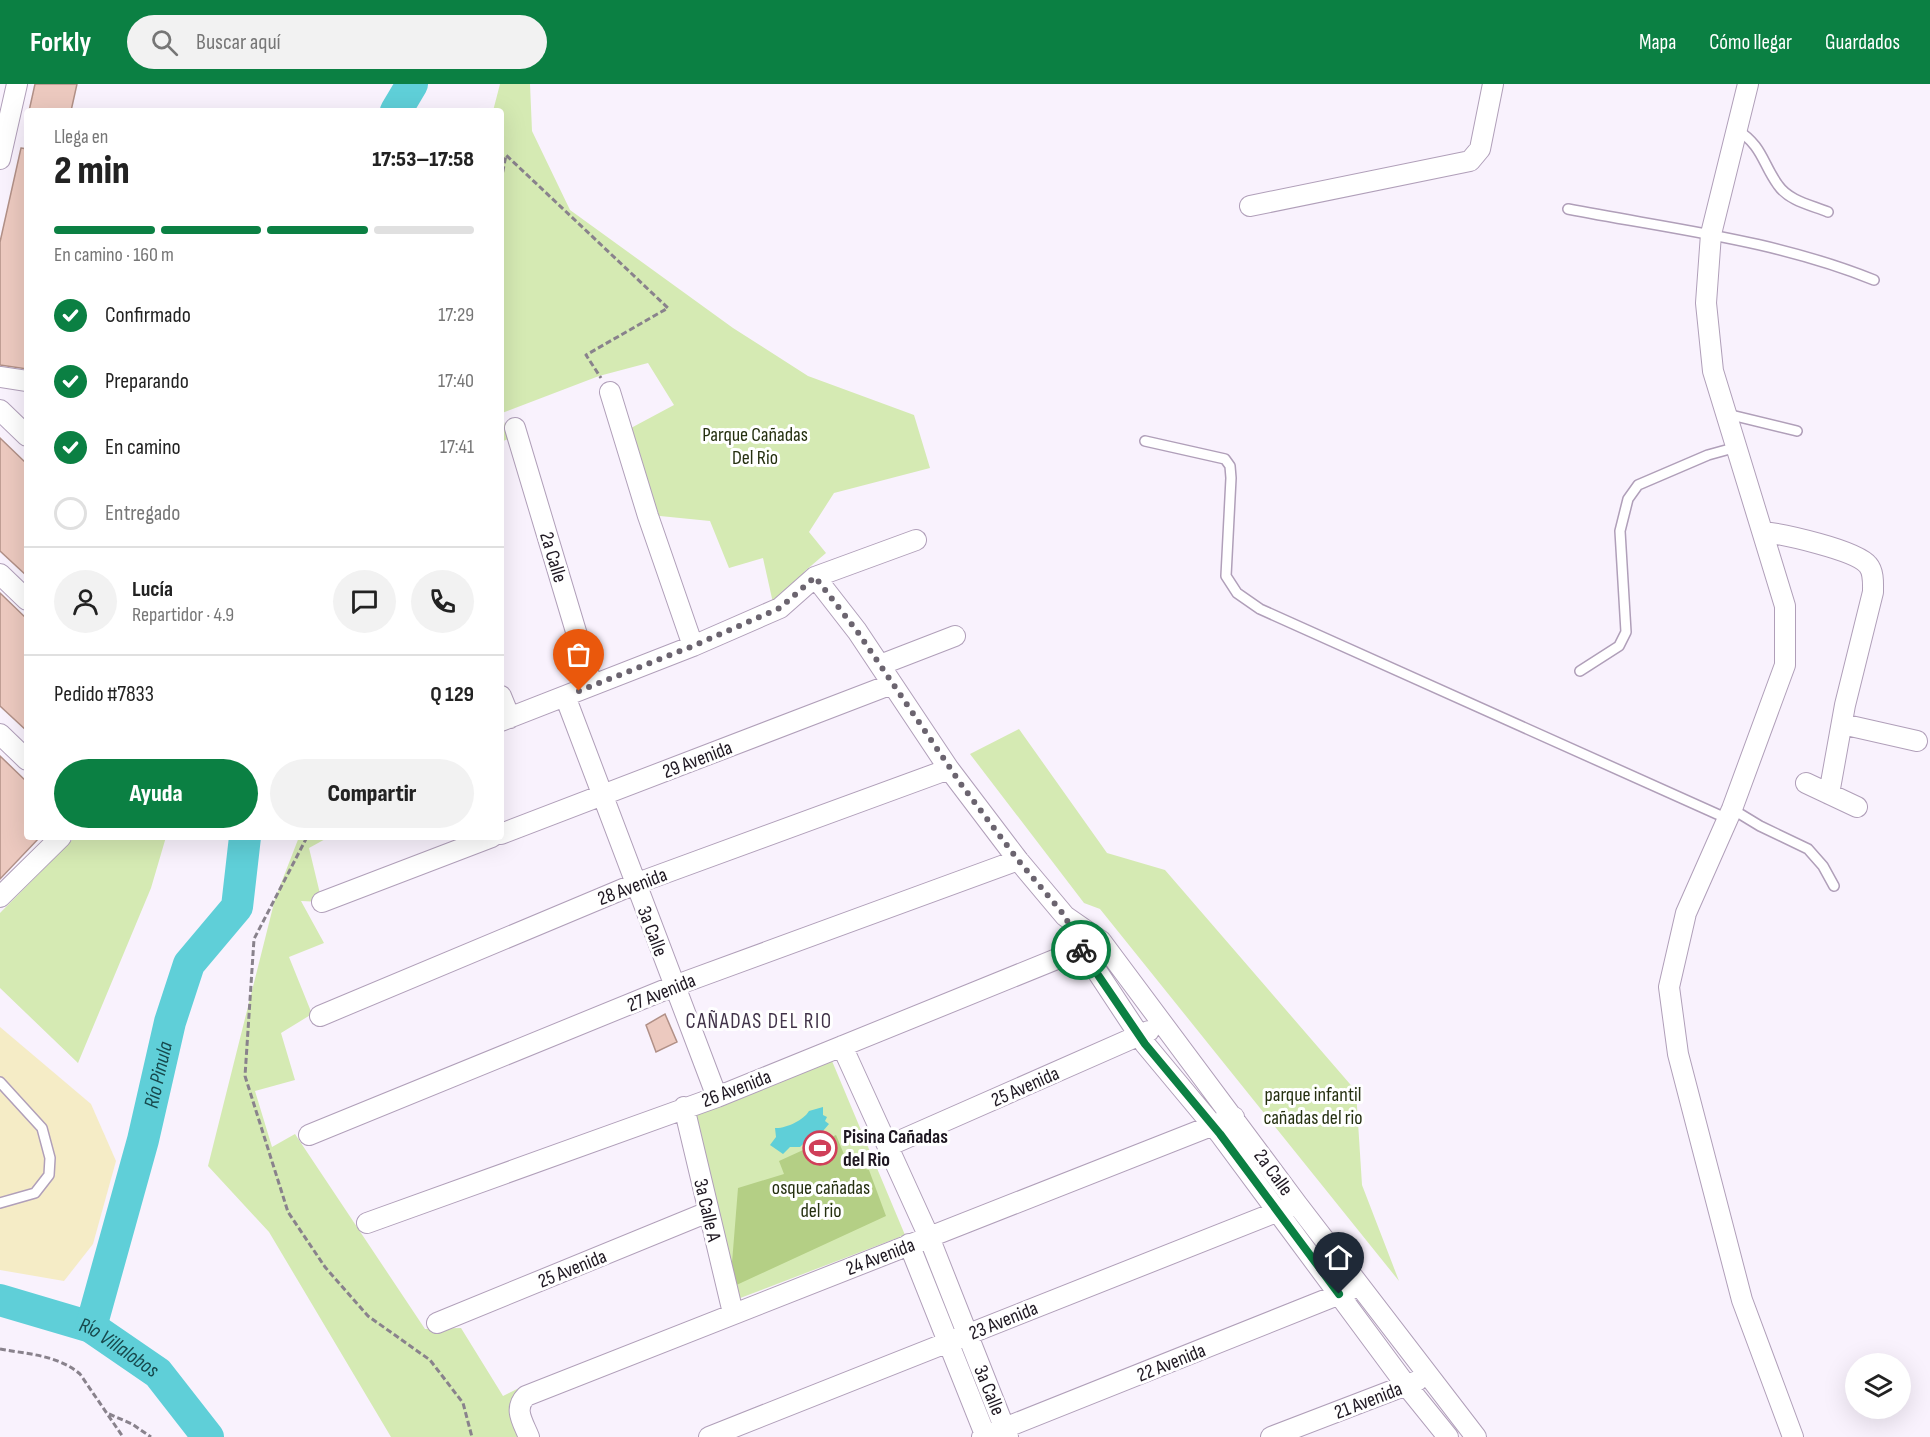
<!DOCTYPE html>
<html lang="es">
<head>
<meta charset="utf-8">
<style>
  :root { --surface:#fff; --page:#f2f2f2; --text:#222; --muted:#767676; --line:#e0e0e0; --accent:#0b8043 }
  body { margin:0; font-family:"Sofia Sans Condensed",sans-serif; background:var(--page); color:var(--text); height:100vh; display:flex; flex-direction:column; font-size:22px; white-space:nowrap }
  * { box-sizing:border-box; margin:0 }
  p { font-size:20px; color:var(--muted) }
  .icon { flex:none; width:33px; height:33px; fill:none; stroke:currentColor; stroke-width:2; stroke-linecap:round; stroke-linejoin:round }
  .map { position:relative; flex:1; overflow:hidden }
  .sheet { position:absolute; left:24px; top:24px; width:480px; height:732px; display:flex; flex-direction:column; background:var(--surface); border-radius:6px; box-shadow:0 6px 24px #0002 }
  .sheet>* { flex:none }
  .controls { position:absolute; left:1845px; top:1269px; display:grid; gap:12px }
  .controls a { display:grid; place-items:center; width:66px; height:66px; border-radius:50%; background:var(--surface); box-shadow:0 6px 24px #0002; font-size:30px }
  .pin { position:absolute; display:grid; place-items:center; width:51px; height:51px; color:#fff; margin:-62px -26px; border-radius:50% 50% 50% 0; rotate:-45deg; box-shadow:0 0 6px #0007 }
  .pin .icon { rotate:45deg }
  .courier { position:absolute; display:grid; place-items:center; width:60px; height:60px; margin:-30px; border:4px solid #0b8043; border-radius:50%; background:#fff; color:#222; box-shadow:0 2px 8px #0007 }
  .summary em { font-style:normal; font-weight:800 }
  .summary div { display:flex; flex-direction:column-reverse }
  .summary { display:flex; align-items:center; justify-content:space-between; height:102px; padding:0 30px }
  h1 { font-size:39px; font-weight:800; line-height:45px }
  .bar { display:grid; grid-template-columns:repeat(4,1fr); gap:9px 6px; align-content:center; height:72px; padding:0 30px }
  .bar i { height:8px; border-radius:4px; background:var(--line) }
  .bar .current { background:var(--accent) }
  .bar p { grid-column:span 4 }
  .line { display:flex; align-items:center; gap:15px; padding:0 30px; border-top:2px solid var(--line) }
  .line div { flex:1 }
  .round { display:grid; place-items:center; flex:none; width:63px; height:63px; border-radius:32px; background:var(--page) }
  ol { padding:0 30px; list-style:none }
  li { display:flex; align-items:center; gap:18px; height:66px }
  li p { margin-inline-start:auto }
  li .icon { padding:6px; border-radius:50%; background:var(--accent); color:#fff; stroke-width:4 }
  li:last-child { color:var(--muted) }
  li i { width:33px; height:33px; border:3px solid var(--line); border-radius:50% }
  .action { display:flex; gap:12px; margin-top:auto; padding:12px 30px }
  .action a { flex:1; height:69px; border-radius:36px; background:var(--accent); color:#fff; font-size:24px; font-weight:800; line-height:69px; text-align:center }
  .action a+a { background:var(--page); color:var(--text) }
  header { display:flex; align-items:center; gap:36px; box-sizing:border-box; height:84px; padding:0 30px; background:var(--accent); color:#fff }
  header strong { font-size:28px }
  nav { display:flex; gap:33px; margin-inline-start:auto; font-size:21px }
  .search { width:420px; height:54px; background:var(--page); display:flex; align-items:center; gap:15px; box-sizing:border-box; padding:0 21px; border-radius:33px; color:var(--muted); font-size:22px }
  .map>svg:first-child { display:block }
</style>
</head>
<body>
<header>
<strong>Forkly</strong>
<div class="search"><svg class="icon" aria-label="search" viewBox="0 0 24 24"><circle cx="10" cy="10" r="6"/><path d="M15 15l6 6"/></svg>Buscar aquí</div>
<nav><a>Mapa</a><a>Cómo llegar</a><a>Guardados</a></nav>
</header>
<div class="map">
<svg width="1930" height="1353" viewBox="0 0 1930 1353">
  <rect width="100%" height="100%" fill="#f9f2fd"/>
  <path fill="#d5eab3" d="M500,0h30l2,47 38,79 163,118 75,48 106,39 16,53 -96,25 -25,39 17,21 -21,18 -15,23 -17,9 -10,-45 -34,10 -19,-47 -60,-6 -19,-87 43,-23 -26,-42 -49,13 -97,37 6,26 -7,3v-331h-8z
    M1019,645l88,124 58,17 191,221 6,94 37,96 -299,-372 -16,-6 -114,-149z
    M75,753h91l-15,51 -73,175 -78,-75v-75z
    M299,753h30l-20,11 13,54 -21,-1 23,42 -35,14 23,57 -31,19 14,47 -40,11 17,56 23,-13 130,195 36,-1 42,68 16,-8 18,49h-146l-122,-205 -61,-66 67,-267z
    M832,977l73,174 -170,65 -49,-192z"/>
  <path fill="#b4cf85" d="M836,1051l12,29 21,6 17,46 -156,72 8,-100 46,-14 -5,-13z"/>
  <path fill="#f5ecc6" d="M0,943l91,77 25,57 -23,83 -29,37 -64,-11z"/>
  <path fill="#5fcfd8" d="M823,1023v8l4,2 -2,4 4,3 -6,7v7l-16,2 -7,7h-10l-7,7 -13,-9 6,-8 -1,-9c10,1 29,-8 34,-17z"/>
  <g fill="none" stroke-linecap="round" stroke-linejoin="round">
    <g stroke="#5fcfd8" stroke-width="32">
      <path d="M396,27l16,-27"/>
      <path id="s1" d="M0,1216l91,27 67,46 50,64"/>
      <path id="s2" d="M91,1243l52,-187 27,-118 19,-58 48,-57 8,-70"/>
    </g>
  </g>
  <path fill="#ecc9bf" stroke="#b19087" stroke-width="1.5" d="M35,0h42l-6,27h-42z
    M21,64l6,1v220l-27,-4v-123z
    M0,354l27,26v112l-27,-25z
    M0,509l27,26v112l-27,-25z
    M0,672l27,26v55h13l-40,42z
    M665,930l12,28 -21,10 -10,-27z"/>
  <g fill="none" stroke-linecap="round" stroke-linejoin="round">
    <g stroke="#b09fb9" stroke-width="12">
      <path id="service" d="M1736,45c27,17 26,34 42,56 11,16 33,20 50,27
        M1568,125c103,20 207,31 306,71
        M1727,330l70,17
        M1145,357l80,18 5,7 1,12 -5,98 11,17 23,16 468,210
        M1580,587l39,-25 7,-14 -6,-101 8,-32 10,-14 70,-30 29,-8
        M1732,725l28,17 48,23 15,17 11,20
        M0,998l42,46 8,30 -1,17 -14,18 -35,10"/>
    </g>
    <g stroke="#b09fb9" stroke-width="22">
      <path id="minor" d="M1748,0l-37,150 -5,69 7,68 72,235v59l-53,144 -46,104 -17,74 9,67 64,246 51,137
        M0,75l17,-75
        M1250,122l220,-45 10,-12 13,-65
        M0,293l27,4
        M610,308l38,124 45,130
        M0,326l27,26
        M515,344l77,257
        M1763,448c20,2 93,18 105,33 6,7 5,19 5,27l-28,113 -16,89
        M0,490l27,26
        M815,493l42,54 92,138 69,91 47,56 36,25 196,263 179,233
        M880,581l75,-29
        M501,612l9,22
        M565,612l152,401
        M501,637l192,-75 87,-38 35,-31 101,-37
        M1842,640l75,17
        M0,650l27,26
        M1806,699l51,24
        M501,750l391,-150
        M0,813l61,-60
        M322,818l170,-65
        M1075,854l70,106 75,90 186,251 42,52
        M320,932l315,-132 314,-115
        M842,962l87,191 79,200
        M684,1023l49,206
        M309,1051l365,-149 344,-126
        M888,1062l261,-115
        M367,1139l350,-126 384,-156
        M909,1160l77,193
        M437,1239l271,-111
        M529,1353c-6,-15 -16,-28 -3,-41l708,-279
        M709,1353l580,-230
        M982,1353l368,-147
        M1271,1353l146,-56"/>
    </g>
    <path stroke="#89828c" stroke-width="3" stroke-dasharray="6 3" stroke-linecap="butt" d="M501,97l5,-26 162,153 -82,47 15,23
      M307,753l-53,102 -9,137 43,136 37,55 43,49 62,44 33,43 9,34
      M0,1265c27,5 58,6 80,25l43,63
      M109,1330l23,10 19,13"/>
    <use href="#service" stroke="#fff" stroke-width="9"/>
    <use href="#minor" stroke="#fff" stroke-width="20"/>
  </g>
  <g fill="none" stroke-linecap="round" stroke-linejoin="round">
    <path stroke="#6b646f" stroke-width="6" stroke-dasharray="0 10.8" d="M579,607l114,-45 87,-38 35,-31 42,54 106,156 55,73 47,56 16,34"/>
    <path stroke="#0b8043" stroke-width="8" d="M1081,866l64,94 75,90 119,160"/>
  </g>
  <defs>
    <g id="stadium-ring" transform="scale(1.725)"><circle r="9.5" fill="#fff" stroke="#d03f59" stroke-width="1.5"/><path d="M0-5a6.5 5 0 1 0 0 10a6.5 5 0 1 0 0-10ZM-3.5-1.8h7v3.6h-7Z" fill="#d03f59"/></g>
  </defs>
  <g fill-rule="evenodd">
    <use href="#stadium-ring" x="820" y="1064"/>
  </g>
  <g text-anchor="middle" stroke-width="6" stroke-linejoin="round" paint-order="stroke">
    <g font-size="20" fill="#253010" stroke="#fff">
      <text x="755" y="357">Parque Cañadas<tspan x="755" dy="23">Del Rio</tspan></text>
      <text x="1313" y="1017">parque infantil<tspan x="1313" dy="23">cañadas del rio</tspan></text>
      <text x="821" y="1110">osque cañadas<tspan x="821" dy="23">del rio</tspan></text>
    </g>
    <g font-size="20" fill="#1f1822" stroke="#fff">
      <text transform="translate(554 473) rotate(73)" y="7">2a Calle</text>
      <text transform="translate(697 675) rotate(-21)" y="7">29 Avenida</text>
      <text transform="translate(632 802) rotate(-21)" y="7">28 Avenida</text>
      <text transform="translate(653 847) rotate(69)" y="7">3a Calle</text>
      <text transform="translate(661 908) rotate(-22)" y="7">27 Avenida</text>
      <text transform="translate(1025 1002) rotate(-24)" y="7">25 Avenida</text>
      <text transform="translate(736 1004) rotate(-21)" y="7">26 Avenida</text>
      <text transform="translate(1274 1088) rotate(54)" y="7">2a Calle</text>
      <text transform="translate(708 1126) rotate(77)" y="7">3a Calle A</text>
      <text transform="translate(880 1172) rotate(-21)" y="7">24 Avenida</text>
      <text transform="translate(572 1184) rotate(-22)" y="7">25 Avenida</text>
      <text transform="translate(1003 1236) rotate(-22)" y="7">23 Avenida</text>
      <text transform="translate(1171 1278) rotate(-22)" y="7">22 Avenida</text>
      <text transform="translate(990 1306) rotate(68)" y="7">3a Calle</text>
      <text transform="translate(1368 1316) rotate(-21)" y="7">21 Avenida</text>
    </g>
    <g font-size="20" font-weight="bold" fill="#1f1822" stroke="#fff" text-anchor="start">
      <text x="843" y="1059">Pisina Cañadas<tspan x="843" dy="23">del Rio</tspan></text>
    </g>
    <g font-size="21" letter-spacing="1.5" fill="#413349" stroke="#fff">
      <text x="759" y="944">CAÑADAS DEL RIO</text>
    </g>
    <g font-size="21" font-style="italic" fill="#17494d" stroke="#fff">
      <text dy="7" stroke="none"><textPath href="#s2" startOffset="261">Río Pinula</textPath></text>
      <text dy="7" stroke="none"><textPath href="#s1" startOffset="129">Río Villalobos</textPath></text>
    </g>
  </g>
</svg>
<div class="controls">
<a><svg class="icon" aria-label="layers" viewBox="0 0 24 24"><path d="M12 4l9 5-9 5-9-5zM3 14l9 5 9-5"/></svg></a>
</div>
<div class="pin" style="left:579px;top:607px;background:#ea580c"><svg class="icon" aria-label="bag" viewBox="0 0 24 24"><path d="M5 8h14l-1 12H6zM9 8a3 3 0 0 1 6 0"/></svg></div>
<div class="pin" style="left:1339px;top:1210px;background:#1f2937"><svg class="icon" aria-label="home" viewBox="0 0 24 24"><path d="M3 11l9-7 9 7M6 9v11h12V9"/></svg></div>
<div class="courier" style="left:1081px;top:866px"><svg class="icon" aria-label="bike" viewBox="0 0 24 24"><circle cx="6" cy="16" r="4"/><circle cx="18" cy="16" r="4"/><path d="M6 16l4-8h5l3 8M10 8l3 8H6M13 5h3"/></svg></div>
<section class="sheet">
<div class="summary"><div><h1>2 min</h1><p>Llega en</p></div><em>17:53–17:58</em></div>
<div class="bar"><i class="current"></i><i class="current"></i><i class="current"></i><i></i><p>En camino · 160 m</p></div>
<ol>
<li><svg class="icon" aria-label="check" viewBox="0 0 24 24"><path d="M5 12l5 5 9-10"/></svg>Confirmado<p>17:29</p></li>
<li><svg class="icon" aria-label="check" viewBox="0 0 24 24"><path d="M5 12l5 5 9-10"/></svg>Preparando<p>17:40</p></li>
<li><svg class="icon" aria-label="check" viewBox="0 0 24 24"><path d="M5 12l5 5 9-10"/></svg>En camino<p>17:41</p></li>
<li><i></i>Entregado</li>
</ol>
<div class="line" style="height:108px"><a class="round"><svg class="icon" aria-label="person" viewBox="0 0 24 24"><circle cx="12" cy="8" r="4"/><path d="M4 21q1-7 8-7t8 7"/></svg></a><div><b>Lucía</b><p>Repartidor · 4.9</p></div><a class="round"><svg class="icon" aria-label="chat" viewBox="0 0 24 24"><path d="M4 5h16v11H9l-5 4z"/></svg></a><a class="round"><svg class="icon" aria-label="phone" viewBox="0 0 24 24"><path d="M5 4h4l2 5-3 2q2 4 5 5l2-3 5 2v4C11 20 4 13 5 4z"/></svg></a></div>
<div class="line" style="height:78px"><div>Pedido #7833</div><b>Q 129</b></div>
<div class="action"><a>Ayuda</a><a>Compartir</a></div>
</section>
</div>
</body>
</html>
